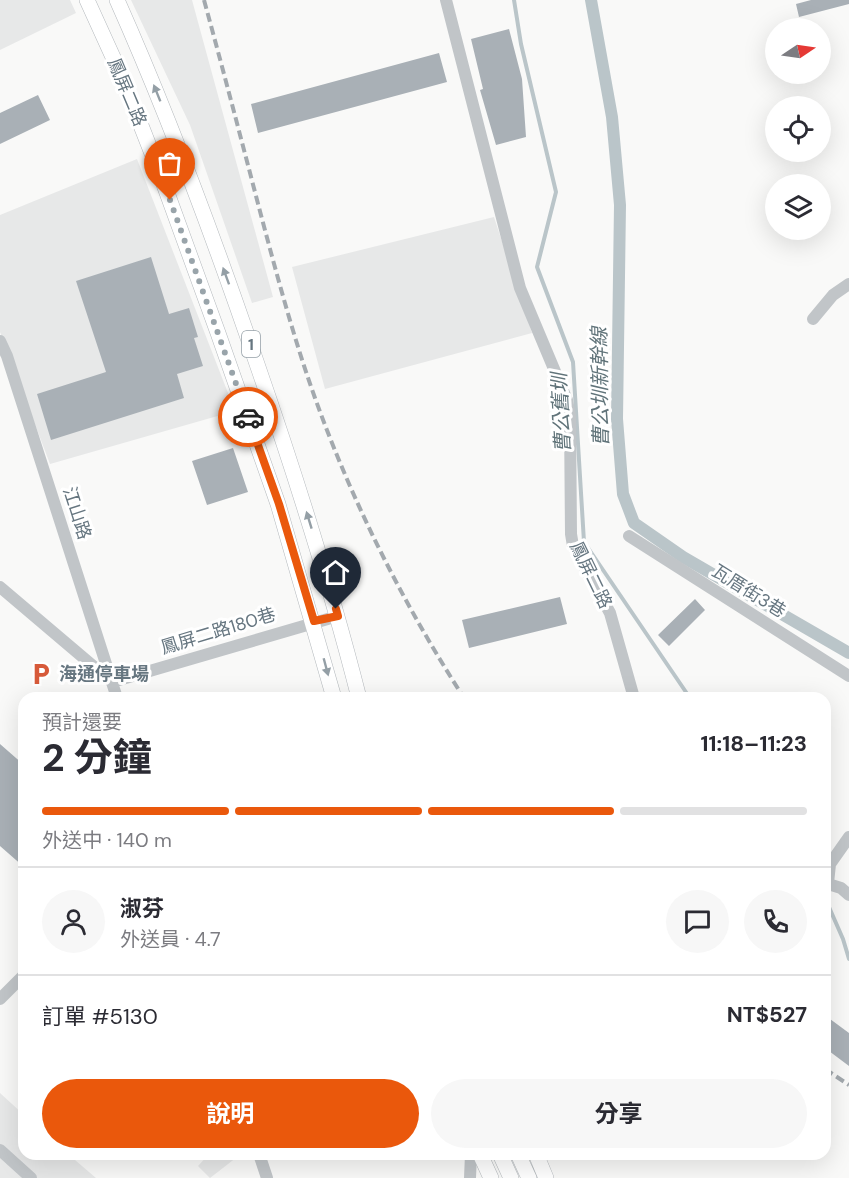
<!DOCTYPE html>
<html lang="zh-TW">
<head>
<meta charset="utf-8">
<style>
  :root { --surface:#fff; --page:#f7f7f7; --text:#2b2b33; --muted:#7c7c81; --line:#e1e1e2; --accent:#ea580c }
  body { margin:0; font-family:"DM Sans","Noto Sans TC",sans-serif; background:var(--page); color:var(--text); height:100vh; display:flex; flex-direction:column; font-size:22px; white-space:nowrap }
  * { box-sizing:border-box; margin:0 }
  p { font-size:20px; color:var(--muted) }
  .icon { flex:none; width:33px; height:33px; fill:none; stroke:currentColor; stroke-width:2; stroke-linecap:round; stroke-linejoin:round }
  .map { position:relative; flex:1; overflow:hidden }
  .panel { position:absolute; left:18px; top:692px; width:813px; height:468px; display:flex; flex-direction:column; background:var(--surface); border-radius:18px; box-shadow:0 6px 24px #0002 }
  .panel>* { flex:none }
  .needle { width:39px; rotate:77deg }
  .fabs { position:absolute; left:765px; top:18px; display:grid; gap:12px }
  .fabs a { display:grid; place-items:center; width:66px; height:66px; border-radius:50%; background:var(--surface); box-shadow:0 6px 24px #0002; font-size:30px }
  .pin { position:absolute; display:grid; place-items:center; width:51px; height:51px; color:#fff; margin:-62px -26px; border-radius:50% 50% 50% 0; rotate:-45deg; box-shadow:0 0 6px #0007 }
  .pin .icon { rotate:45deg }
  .courier { position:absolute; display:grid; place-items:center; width:60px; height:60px; margin:-30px; border:4px solid #ea580c; border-radius:50%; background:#fff; color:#222; box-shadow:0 2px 8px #0007 }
  .headline em { font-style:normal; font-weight:700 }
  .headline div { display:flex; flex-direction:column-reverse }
  .headline { display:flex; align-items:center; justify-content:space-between; height:102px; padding:0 24px }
  h1 { font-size:39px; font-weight:700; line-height:45px }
  .bar { display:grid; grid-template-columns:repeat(4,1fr); gap:9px 6px; align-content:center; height:72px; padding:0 24px }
  .bar i { height:8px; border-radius:4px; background:var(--line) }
  .bar .current { background:var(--accent) }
  .bar p { grid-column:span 4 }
  .line { display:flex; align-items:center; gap:15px; padding:0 24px; border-top:2px solid var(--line) }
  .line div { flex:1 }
  .round { display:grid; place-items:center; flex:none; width:63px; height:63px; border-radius:32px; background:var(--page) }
  .button { display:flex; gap:12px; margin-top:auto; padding:12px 24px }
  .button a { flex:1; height:69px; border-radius:36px; background:var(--accent); color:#fff; font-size:24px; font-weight:700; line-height:69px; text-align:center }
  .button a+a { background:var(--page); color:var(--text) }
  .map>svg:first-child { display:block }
</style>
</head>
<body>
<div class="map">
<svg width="849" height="1178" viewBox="0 0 849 1178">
  <rect width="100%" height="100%" fill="#f9f9f8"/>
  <path fill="#e7e8e8" d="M0,0h70l6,13 -76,37z
    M131,0h61l81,297 -21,6 -62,-178z
    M137,159l98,252 -185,53 -50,-132v-117z
    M494,217l38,116 -207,56 -33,-122z
    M0,1093l24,22v39h44l28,24h-96z
    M209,1154h32l-31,24 -12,-12z"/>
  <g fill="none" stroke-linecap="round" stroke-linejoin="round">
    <path stroke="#bac5c9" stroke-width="4" d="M514,0l7,44 35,148 -19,75 36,95 11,180 106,156
      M825,898l18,41 6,20"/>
    <path stroke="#bac5c9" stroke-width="12" d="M591,0l21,117 8,88 -3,214 6,75 11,29 49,34 166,96"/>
  </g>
  <path fill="#a9b0b6" d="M811,0h38v4l-50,13 -3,-13z
    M509,29l13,50 4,58 -30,8 -16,-55 3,-1 -12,-50z
    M439,53l8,29 -189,51 -7,-29z
    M38,95l12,25 -50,24v-31z
    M151,257l18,57 20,-6 9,29 -4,1 9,28 -26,8 7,24 -133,42 -14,-46 69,-22 -30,-91z
    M233,448l15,44 -41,13 -15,-44z
    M560,597l7,27 -98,24 -7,-28z
    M695,599l10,11 -36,36 -11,-11z
    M0,744l24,21v102l-24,-21z
    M830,1019l19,14v33l-24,-18v-22z"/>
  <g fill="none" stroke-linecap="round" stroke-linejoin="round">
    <g stroke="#b4b9bd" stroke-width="16">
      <path id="major" d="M87,0l35,77 40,102 56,154 60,171 56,194
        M117,0c53,119 98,241 140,364 38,110 73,220 102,334
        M480,1154l11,24
        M500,1154l11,24
        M518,1154l11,24
        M536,1154l10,24"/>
    </g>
    <path stroke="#c1c5c8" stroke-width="12" d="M446,0l74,288 47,112 3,16 1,118 2,12 37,67 24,85
      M813,319l20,-24 16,-11
      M0,341l7,15 110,342
      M629,536l220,140
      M0,587l112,95 226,-66
      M825,883l16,5 8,7
      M828,883l2,-19 19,-27
      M0,999l24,-24
      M0,1150l31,28
      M259,1154l8,24
      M470,1178l1,-24"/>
    <use href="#major" stroke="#fff" stroke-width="15"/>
    <path stroke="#a3a9ae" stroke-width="4" stroke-dasharray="9 4.5" stroke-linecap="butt" d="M204,0c20,73 39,146 58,219 16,60 32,120 53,179 38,106 88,205 149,300
      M825,1069l24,16"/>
  </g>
  <defs><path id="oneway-solid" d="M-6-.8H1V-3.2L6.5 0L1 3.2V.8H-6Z" transform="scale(1.5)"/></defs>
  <g fill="#949fa6">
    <use href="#oneway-solid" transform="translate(157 93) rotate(-112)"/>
    <use href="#oneway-solid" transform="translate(226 276) rotate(-110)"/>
    <use href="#oneway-solid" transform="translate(309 520) rotate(-107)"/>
    <use href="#oneway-solid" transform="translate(326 667) rotate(75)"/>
  </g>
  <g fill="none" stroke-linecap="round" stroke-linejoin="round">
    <path stroke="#99a4aa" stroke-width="6" stroke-dasharray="0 10.8" d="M170,200l78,217"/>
    <path stroke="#ea580c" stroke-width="8" d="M248,417l31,87 35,117 24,-5 -2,-7"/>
  </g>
  <defs>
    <g id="parking-bare" transform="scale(1.8)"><path d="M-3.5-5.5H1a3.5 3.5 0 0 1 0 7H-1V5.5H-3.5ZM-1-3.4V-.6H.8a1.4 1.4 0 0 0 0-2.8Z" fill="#d75a3a" stroke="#fff" stroke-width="2.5" paint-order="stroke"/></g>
  </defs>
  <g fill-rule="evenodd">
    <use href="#parking-bare" x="41" y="674"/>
  </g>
  <g text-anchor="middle" stroke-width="6" stroke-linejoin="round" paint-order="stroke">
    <rect fill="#fff" stroke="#949fa6" stroke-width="1.5" x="242" y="331" width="18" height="26" rx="4.5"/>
    <g font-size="16" font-weight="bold" fill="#667680">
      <text x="251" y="350">1</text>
    </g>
    <g font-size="18" fill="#667680" stroke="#fff">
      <text transform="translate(127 92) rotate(67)" y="6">鳳屏二路</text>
      <text transform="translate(77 513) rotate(72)" y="6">江山路</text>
      <text transform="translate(591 575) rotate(64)" y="6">鳳屏二路</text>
      <text transform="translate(749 591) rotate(32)" y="6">瓦厝街3巷</text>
      <text transform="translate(218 631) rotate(-17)" y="6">鳳屏二路180巷</text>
    </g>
    <g font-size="18" font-weight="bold" fill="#667680" stroke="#fff" text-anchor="start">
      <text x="59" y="680">海通停車場</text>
    </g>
    <g font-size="20" font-style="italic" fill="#61747a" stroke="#fff">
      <text transform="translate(600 387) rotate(-91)" y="7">曹公圳新幹線</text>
      <text transform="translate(561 413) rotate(-93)" y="7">曹公舊圳</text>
    </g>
  </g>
</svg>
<div class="fabs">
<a><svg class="needle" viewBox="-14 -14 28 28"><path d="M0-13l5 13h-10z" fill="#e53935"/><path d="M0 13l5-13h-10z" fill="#7c7c81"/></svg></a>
<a><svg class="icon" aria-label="locate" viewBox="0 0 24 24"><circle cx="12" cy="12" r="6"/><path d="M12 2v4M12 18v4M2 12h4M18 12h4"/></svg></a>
<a><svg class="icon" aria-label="layers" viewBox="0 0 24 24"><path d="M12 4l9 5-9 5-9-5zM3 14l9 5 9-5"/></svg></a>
</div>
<div class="pin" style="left:170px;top:200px;background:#ea580c"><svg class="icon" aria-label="bag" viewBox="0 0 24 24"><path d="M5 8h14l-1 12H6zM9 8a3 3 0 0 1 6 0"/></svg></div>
<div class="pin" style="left:336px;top:609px;background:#1f2937"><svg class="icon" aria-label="home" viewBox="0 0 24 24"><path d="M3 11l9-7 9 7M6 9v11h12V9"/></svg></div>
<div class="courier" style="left:248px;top:417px"><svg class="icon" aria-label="car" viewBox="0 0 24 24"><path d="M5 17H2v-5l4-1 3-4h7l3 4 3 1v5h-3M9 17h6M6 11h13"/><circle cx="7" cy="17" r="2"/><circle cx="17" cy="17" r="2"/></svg></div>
<section class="panel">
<div class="headline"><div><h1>2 分鐘</h1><p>預計還要</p></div><em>11:18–11:23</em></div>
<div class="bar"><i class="current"></i><i class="current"></i><i class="current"></i><i></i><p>外送中 · 140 m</p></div>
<div class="line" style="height:108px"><a class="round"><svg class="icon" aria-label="person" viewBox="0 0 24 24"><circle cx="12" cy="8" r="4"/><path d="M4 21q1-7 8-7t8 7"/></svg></a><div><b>淑芬</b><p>外送員 · 4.7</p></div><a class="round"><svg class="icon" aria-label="chat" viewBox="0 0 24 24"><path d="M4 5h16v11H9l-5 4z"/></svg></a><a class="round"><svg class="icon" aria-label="phone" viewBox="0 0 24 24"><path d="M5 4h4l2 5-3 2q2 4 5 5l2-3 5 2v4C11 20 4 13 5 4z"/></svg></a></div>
<div class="line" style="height:78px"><div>訂單 #5130</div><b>NT$527</b></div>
<div class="button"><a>說明</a><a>分享</a></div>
</section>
</div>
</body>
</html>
